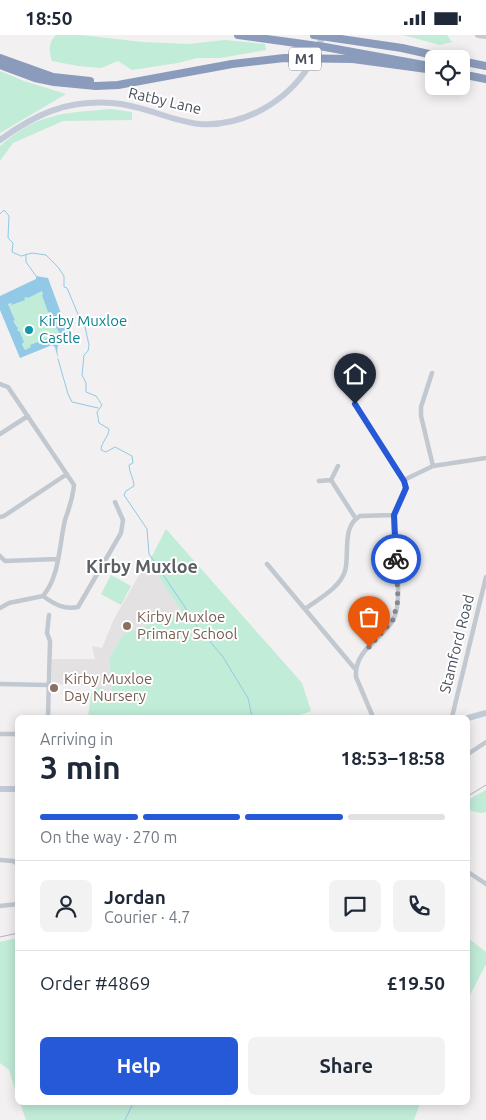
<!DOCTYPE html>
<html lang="en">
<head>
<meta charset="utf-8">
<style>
  :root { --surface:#fff; --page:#f2f2f3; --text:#1f2937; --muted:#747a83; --line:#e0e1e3; --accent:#2559d7 }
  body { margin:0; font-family:Ubuntu,sans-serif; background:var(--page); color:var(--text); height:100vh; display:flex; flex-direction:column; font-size:19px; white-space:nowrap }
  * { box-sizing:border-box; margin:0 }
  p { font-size:16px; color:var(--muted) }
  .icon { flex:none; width:28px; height:28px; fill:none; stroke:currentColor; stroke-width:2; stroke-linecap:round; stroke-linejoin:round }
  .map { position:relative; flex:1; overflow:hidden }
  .drawer { position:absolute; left:15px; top:680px; width:455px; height:390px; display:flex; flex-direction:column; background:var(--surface); border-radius:8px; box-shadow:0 2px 12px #0003 }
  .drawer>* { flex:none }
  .tools { position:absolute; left:425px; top:15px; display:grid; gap:10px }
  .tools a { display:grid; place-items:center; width:45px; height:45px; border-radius:8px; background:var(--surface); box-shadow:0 2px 12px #0003; font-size:25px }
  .pin { position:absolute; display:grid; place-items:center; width:42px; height:42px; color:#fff; margin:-51px -21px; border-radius:50% 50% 50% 0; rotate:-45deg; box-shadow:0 0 5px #0007 }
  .pin .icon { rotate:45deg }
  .courier { position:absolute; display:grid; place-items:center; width:50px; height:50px; margin:-25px; border:4px solid #2559d7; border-radius:50%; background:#fff; color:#222; box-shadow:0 1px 6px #0007 }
  .overview em { font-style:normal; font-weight:700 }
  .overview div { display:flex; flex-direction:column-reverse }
  .overview { display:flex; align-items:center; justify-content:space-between; height:85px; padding:0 25px }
  h1 { font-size:32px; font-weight:700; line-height:38px }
  .bar { display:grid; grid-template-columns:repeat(4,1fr); gap:8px 5px; align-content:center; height:60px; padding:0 25px }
  .bar i { height:6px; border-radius:4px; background:var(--line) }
  .bar .selected { background:var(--accent) }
  .bar p { grid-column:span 4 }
  .line { display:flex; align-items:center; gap:12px; padding:0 25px; border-top:1px solid var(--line) }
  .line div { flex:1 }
  .round { display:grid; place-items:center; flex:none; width:52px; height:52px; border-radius:8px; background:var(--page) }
  .primary-button { display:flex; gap:10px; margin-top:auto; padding:10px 25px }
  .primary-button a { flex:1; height:58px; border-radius:8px; background:var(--accent); color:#fff; font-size:20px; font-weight:700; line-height:58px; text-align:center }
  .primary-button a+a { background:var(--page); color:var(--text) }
  .status { display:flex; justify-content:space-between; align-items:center; height:35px; padding:0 25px; background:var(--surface); direction:ltr }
  .status svg { height:14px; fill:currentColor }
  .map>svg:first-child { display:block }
</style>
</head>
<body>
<div class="status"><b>18:50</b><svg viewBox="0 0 49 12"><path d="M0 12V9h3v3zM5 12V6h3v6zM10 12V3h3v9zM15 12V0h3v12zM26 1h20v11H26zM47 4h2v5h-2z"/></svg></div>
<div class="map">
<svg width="486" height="1085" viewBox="0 0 486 1085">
  <rect width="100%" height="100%" fill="#f2f0f0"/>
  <path fill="#e3e1e1" d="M149,527l33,50 -59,22 -14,25 3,32 -3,4 -7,-6 -1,-2 -49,-3v-25h43l-3,-13 10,2 12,-29 32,-56z"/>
  <path fill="#c1ecd8" d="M56,0h25l61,7 46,2 37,-4 40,4 1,6 -46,8h-23l-19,5 -46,7 -14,-9 -17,7 -23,-2 -26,-5c-3,-10 -4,-18 4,-26z
    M403,0h44l5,7 -12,3z
    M0,36l24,10 42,13 -66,39z
    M111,74l21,3v8l-69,1 -50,22 -13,18v-15c38,-33 63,-33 111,-37z
    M42,256l18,43 -15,5 1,2 -21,9 -3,-7 2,-1 -4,-10 -3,-2 1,-3 -5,-6 2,-2 -7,-15 3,-1 2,2 11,-5v-2z
    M166,494l136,154 9,28 -17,6h-206l3,-23 5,-7h6v2l7,6 3,-4 -3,-32 14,-25 59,-22 -33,-50z
    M111,540l20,11 -10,19 -20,-11z
    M486,755v22l-5,1 -13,-3v-10z
    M17,903h1l-1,158 -8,-26 -9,-7v-121z
    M468,903l18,14v12l-18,35z
    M20,1068h400l-6,17h-388z"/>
  <path fill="#91c9e7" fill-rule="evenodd" d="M36,241l12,2 21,57 -1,3c-12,6 -11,7 -10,21l-3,-12 -3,-2 -32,13 -20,-48v-14l36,-17zM42,256l1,3 -1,1 6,17h3l3,7 -2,1 8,14 -15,5v2l-6,3 -1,-2 -8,3 1,2 -6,3 -3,-6 2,-2 -4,-10 -3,-2 1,-2 -5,-7 2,-1 -7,-16 3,-1 1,2 13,-5 -1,-2 3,-1 1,1z"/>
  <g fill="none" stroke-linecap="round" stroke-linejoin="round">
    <path stroke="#91c9e7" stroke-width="1" d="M0,179l4,-4 5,6 -1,22 5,5 -1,9 9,4 11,-3 14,2 12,12 6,9v11l3,1 13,31 4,3 5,23 -1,6 -4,4 -2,20 4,8v9l10,4 6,9 -5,7 2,11 10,6c0,8 -8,13 -8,21l5,2 9,-5 17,9 1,7 -4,2c0,8 5,13 5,21l-8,5 -2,4 23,34 2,25 36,53 6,12 32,38 25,41 4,19
      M26,220v7l10,14
      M58,324l10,35 4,8 26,6
      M125,1085l8,-17"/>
    <path stroke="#c1c8d0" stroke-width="4.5" d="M432,338l-11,34v9l12,50
      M0,349l8,3 66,98c-1,13 -5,23 -9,35 -6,25 -5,56 -22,76
      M355,369l49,76
      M0,399l28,-18
      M331,445l7,-14
      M319,446l12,-1 25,39
      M0,482l4,-1 63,-42
      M0,521l5,5 52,-2
      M267,529l89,106
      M43,561c11,8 21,14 35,11l43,-74 2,-13 -8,-18
      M0,573l9,-5 34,-7
      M305,574c13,-10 35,-21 40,-38 5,-17 -4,-44 15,-55l34,-1
      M0,649l48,1
      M48,682l2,-76 -3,-8 2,-18
      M373,682l-17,-40c-2,-27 25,-37 37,-57 12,-21 -1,-77 1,-103 1,-14 14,-22 10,-37l29,-14 53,-8
      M452,682l34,-140
      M0,699h18
      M468,719l18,-12
      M0,825l13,1 5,3
      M468,837l18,12
      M0,871l18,-2"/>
    <path stroke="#c3cad7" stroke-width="6" d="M478,0l8,1
      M0,105c36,-26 66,-40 112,-37 31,2 58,18 88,21 43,3 86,-22 109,-58 6,-10 10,-21 14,-31
      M468,683l18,-5
      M0,754h18"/>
    <path stroke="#8a9bbb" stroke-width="8" d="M238,0l87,12 104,19
      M314,0l88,13 49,11
      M0,23l53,19 37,4
      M461,26l25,5
      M0,30l35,13 19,4 42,4 22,-1 114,-21 52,-6 69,1 81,11
      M461,39l25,5"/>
    <path stroke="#b2b4b9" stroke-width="1" d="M468,761l18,-11
      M0,902l18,-4"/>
  </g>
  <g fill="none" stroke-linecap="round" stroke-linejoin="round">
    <path stroke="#848890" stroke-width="5" stroke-dasharray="0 9" d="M369,612l24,-27 5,-20 -2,-41"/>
    <path stroke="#2559d7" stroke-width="6" d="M355,369l49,77 2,7 -12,27 2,44"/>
  </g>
  <circle fill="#0f9aa8" stroke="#fff" stroke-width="2" cx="29" cy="295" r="5"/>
  <g fill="#8d6e63" stroke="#fff" stroke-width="2">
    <circle cx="127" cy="591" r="5"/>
    <circle cx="54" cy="653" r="5"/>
  </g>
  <g text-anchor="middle" stroke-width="4" stroke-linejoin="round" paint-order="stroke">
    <rect fill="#fff" stroke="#80848d" stroke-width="1" x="289" y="12.5" width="32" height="23" rx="4"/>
    <g font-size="14" font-weight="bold" fill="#49505c">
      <text x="305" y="29">M1</text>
    </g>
    <g font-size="15" fill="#49505c" stroke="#fff">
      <text transform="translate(165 66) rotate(13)" y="5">Ratby Lane</text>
      <text transform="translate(457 609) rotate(-76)" y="5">Stamford Road</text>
    </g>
    <g font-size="15" fill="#0d838f" stroke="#fff" text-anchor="start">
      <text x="39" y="291">Kirby Muxloe<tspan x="39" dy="17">Castle</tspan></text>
    </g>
    <g font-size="15" fill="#785e54" stroke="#fff" text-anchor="start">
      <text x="137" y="587">Kirby Muxloe<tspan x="137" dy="17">Primary School</tspan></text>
      <text x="64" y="649">Kirby Muxloe<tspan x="64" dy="17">Day Nursery</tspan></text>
    </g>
    <g font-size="18" font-weight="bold" fill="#5c5f64" stroke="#fff">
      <text x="142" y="538">Kirby Muxloe</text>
    </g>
  </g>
</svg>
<div class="tools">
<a><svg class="icon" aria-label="locate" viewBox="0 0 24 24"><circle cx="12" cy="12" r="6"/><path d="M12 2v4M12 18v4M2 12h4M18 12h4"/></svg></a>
</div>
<div class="pin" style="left:369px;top:612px;background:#ea580c"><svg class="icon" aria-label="bag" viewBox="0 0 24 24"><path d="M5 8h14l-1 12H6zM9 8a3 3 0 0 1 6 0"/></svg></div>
<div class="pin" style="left:355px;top:369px;background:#1f2937"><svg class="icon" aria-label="home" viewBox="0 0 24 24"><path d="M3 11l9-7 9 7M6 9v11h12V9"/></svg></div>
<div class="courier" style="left:396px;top:524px"><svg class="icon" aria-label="bike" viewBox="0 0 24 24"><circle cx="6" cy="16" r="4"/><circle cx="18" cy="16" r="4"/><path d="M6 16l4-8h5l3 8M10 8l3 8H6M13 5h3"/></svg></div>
<section class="drawer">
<div class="overview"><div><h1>3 min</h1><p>Arriving in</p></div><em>18:53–18:58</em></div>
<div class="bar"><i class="selected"></i><i class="selected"></i><i class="selected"></i><i></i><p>On the way · 270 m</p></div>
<div class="line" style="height:90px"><a class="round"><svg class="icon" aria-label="person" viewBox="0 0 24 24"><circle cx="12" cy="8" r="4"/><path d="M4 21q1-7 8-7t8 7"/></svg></a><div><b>Jordan</b><p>Courier · 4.7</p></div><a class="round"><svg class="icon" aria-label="chat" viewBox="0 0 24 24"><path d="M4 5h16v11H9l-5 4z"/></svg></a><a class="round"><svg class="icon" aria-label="phone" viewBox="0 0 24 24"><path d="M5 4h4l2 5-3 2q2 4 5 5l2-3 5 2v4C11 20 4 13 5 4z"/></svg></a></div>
<div class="line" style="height:65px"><div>Order #4869</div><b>£19.50</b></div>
<div class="primary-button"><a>Help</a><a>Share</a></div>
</section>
</div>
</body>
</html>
